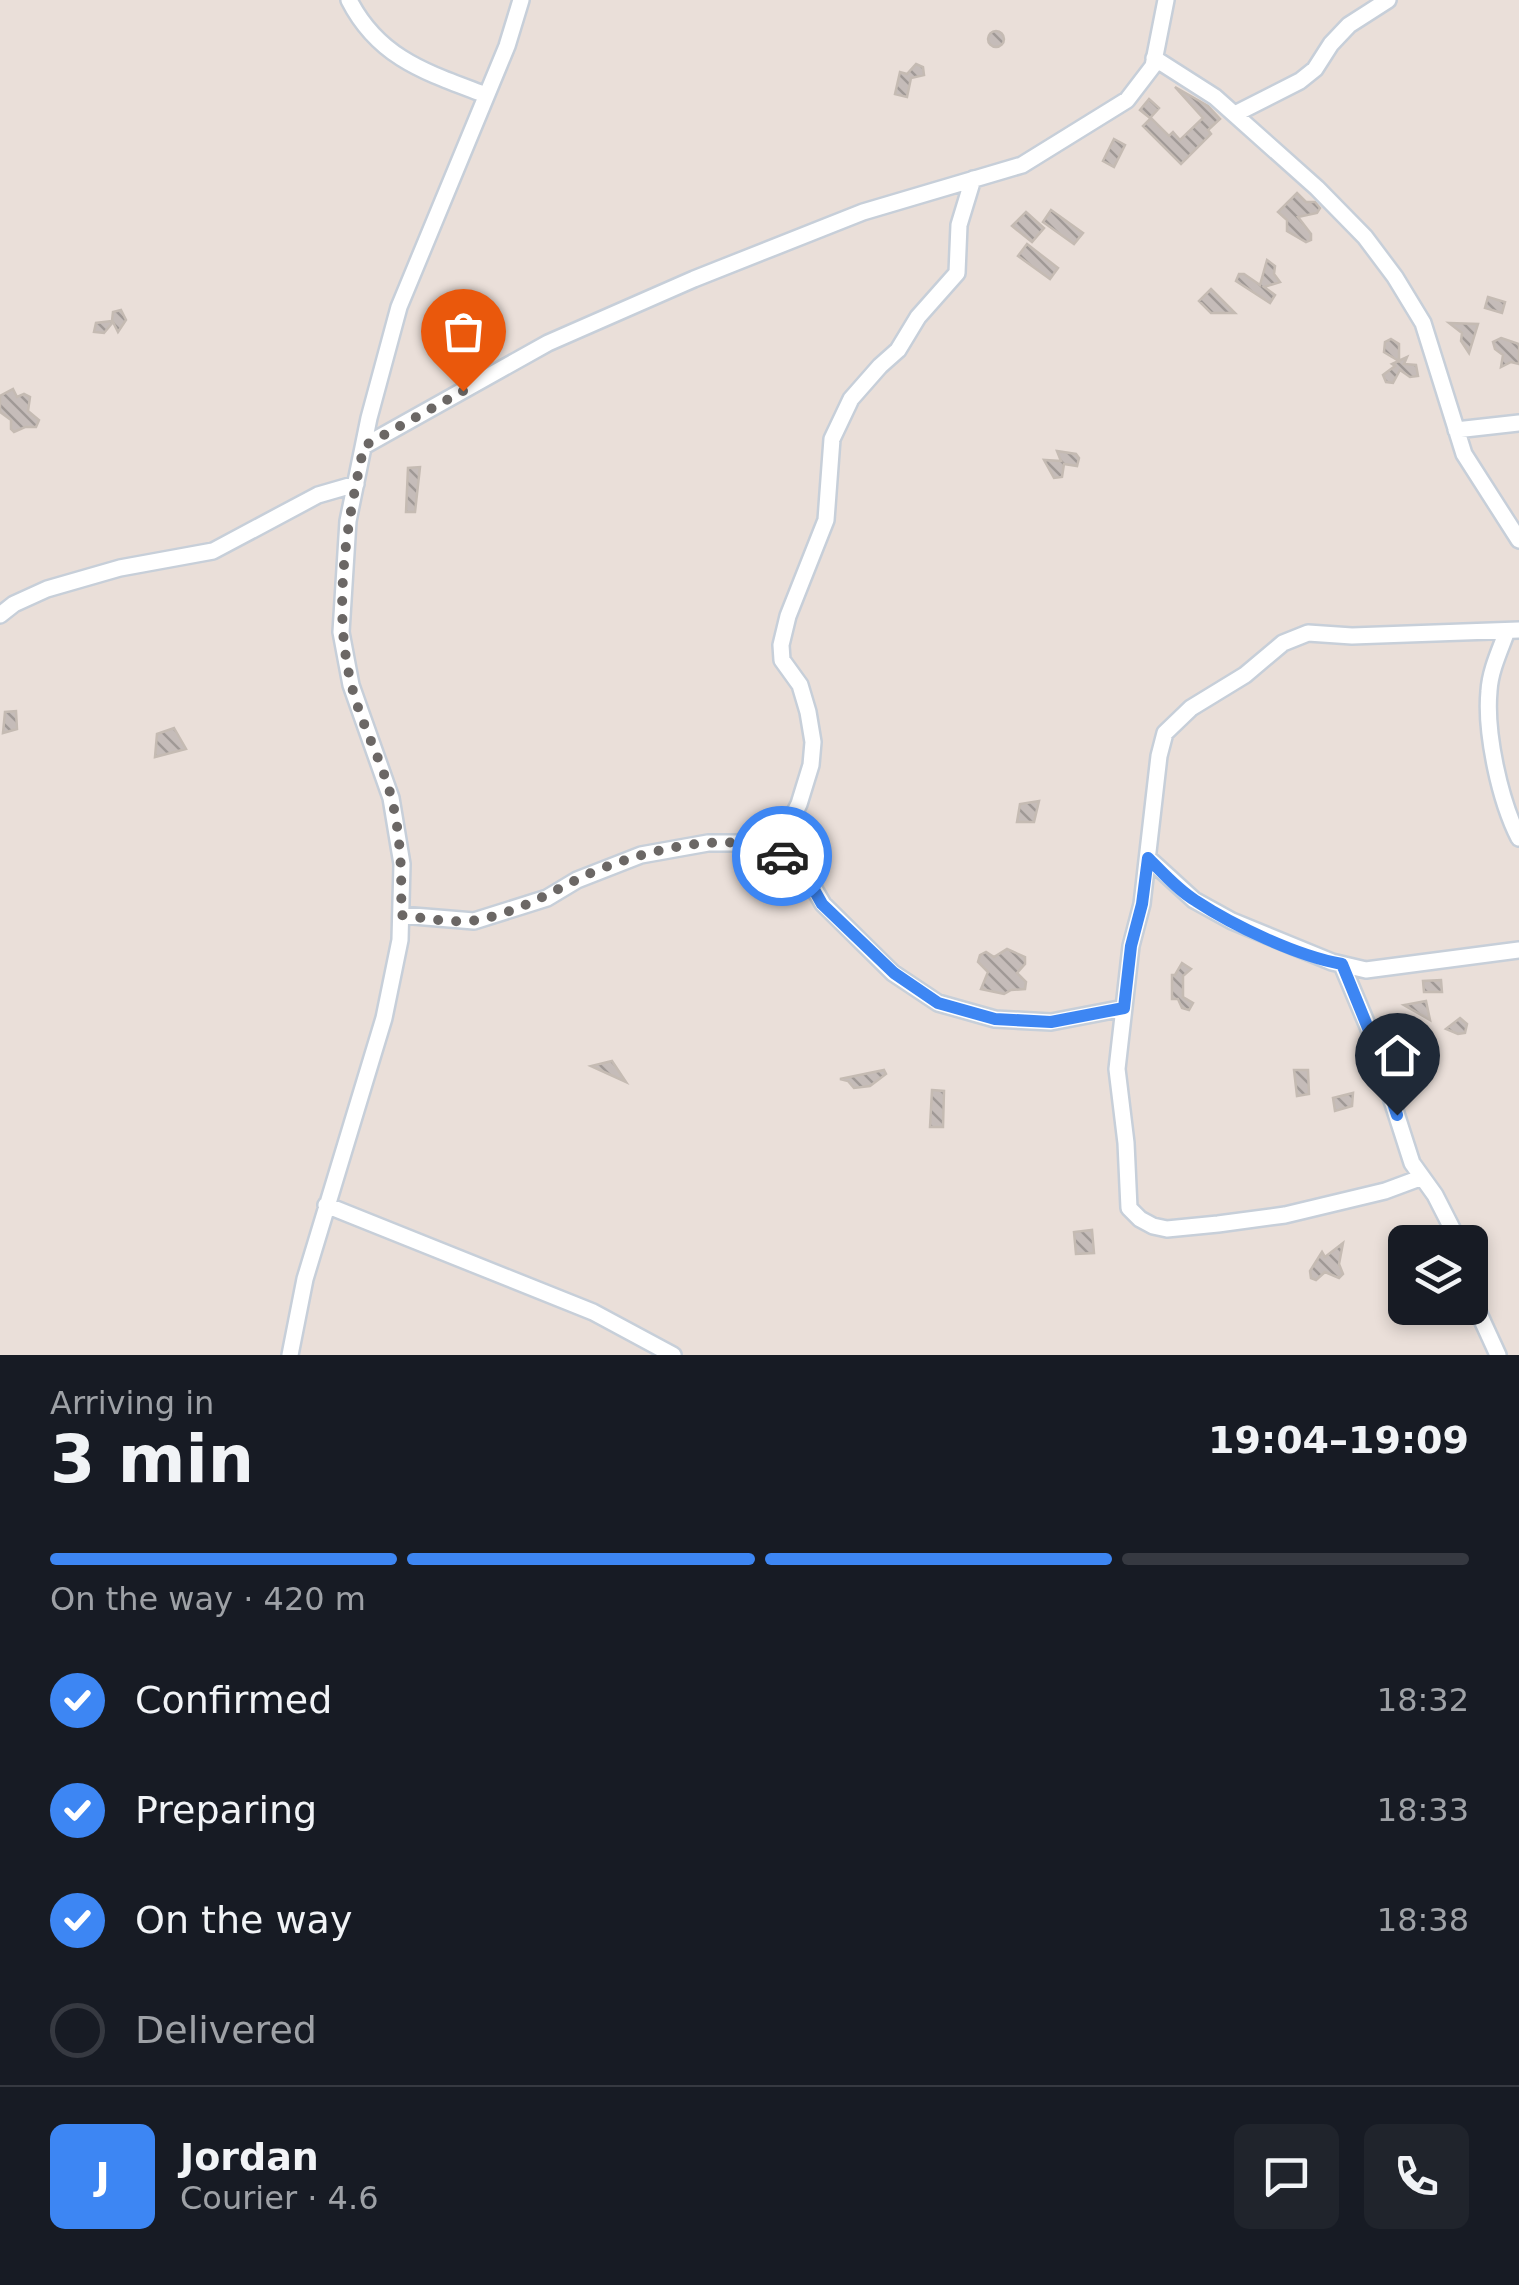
<!DOCTYPE html>
<html lang="en">
<head>
<meta charset="utf-8">
<style>
  :root { --surface:#171b24; --page:#20242c; --text:#f1f3f6; --muted:#9ea1a6; --line:#363941; --accent:#3d86f3 }
  body { margin:0; font-family:"DejaVu Sans",sans-serif; background:var(--page); color:var(--text); height:100vh; display:flex; flex-direction:column; font-size:38px; white-space:nowrap }
  * { box-sizing:border-box; margin:0 }
  p { font-size:32px; color:var(--muted) }
  .icon { flex:none; width:55px; height:55px; fill:none; stroke:currentColor; stroke-width:2; stroke-linecap:round; stroke-linejoin:round }
  .map { position:relative; height:1355px; overflow:hidden }
  .details { display:flex; flex-direction:column; background:var(--surface); flex:1 }
  .details>* { flex:none }
  .fabs { position:absolute; left:1388px; top:1225px; display:grid; gap:20px }
  .fabs a { display:grid; place-items:center; width:100px; height:100px; border-radius:15px; background:var(--surface); box-shadow:0 5px 15px #0003; font-size:50px }
  .pin { position:absolute; display:grid; place-items:center; width:85px; height:85px; color:#fff; margin:-102px -42px; border-radius:50% 50% 50% 0; rotate:-45deg; box-shadow:0 0 10px #0007 }
  .pin .icon { rotate:45deg }
  .courier { position:absolute; display:grid; place-items:center; width:100px; height:100px; margin:-50px; border:8px solid #3d86f3; border-radius:50%; background:#fff; color:#222; box-shadow:0 2px 12px #0007 }
  .summary em { font-style:normal; font-weight:700 }
  .summary div { display:flex; flex-direction:column-reverse }
  .summary { display:flex; align-items:center; justify-content:space-between; height:170px; padding:0 50px }
  h1 { font-size:65px; font-weight:700; line-height:75px }
  .bar { display:grid; grid-template-columns:repeat(4,1fr); gap:15px 10px; align-content:center; height:120px; padding:0 50px }
  .bar i { height:12px; border-radius:8px; background:var(--line) }
  .bar .selected { background:var(--accent) }
  .bar p { grid-column:span 4 }
  .line { display:flex; align-items:center; gap:25px; padding:0 50px; border-top:2px solid var(--line) }
  .line div { flex:1 }
  .round { display:grid; place-items:center; flex:none; width:105px; height:105px; border-radius:15px; background:var(--page) }
  ol { padding:0 50px; list-style:none }
  li { display:flex; align-items:center; gap:30px; height:110px }
  li p { margin-inline-start:auto }
  li .icon { padding:10px; border-radius:50%; background:var(--accent); color:#fff; stroke-width:4 }
  li:last-child { color:var(--muted) }
  li i { width:55px; height:55px; border:5px solid var(--line); border-radius:50% }
  .map>svg:first-child { display:block }
</style>
</head>
<body>
<div class="map">
<svg width="1519" height="1355" viewBox="0 0 1519 1355">
  <defs>
    <pattern id="building-back-hatch" width="6" height="6" patternUnits="userSpaceOnUse" patternTransform="scale(2.5)"><rect width="6" height="6" fill="#c5bcb9"/><path d="M-1 5l2 2M0 0l6 6M5-1l2 2" fill="none" stroke="#a09996"/></pattern>
  </defs>
  <rect width="100%" height="100%" fill="#eadfd9"/>
  <path fill="url(#building-back-hatch)" stroke="#c5bbb3" stroke-width="2.5" d="M988 39a8 8 0 1 1 16 0a8 8 0 1 1-16 0Z
    M916,64l7,3 1,8 -13,3 -4,19 -12,-3 5,-22 7,2z
    M1175,87l33,19 12,13 -12,11 3,4 -30,30 -38,-38 8,-8 18,18 4,-4 7,8 23,-22z
    M1149,99l10,9 -9,10 -10,-8z
    M1114,139l11,6 -11,22 -11,-6z
    M1297,193l9,9h9l5,6 -3,5 -19,4 13,17v6l-5,2 -19,-11v-11l-9,-8z
    M1051,210l32,23 -9,11 -31,-22z
    M1026,212l18,16 -12,14 -20,-16z
    M1027,244l31,24 -8,11 -32,-23z
    M1267,260l8,6 -1,8 6,8 -16,5 11,8 -5,8 -34,-22 3,-7h5l16,11z
    M1211,289l24,24h-24l-12,-12z
    M1488,297l17,5 -3,11 -17,-5z
    M121,310l5,10 -8,12 -5,-10 -9,11 -10,-1 2,-9 16,-2 1,-9z
    M1449,323l29,1 -9,29 -8,-12 1,-8z
    M1501,338l18,6v20l-8,-2 -10,5 2,-12 -8,-6 -2,-7z
    M1391,339l8,5v17l-15,-9 1,-10z
    M1407,357l-3,7 12,1 2,11 -8,1 -10,-7 -7,13 -7,-1 -3,-7 12,-9 -3,-2z
    M13,389l4,8 7,-3 6,3 -2,14 11,9 -3,7h-11l-11,5 -3,-3v-9l-11,-8v-16z
    M1057,451l19,3 3,4 -2,8 -13,-2 -2,13 -8,1 -10,-18 17,1z
    M420,467l-5,45h-9l2,-44z
    M16,711l1,18 -14,4 2,-21z
    M174,728l12,21 -31,8 2,-23z
    M1039,801l-5,21h-17l3,-18z
    M1007,949l18,8v7l-8,9 9,9 -1,7 -14,1 -7,4 -23,-5 7,-17 -10,-10 2,-7 6,-3 8,5z
    M1182,963l9,6 -8,7v21l10,6 -4,7 -7,-2 -4,-9h-6v-24h3z
    M1441,980l1,12h-18l-1,-11z
    M1426,1001l4,19 -26,-15z
    M1460,1018l7,6 -2,9 -7,1 -12,-5z
    M612,1061l14,21 -35,-16z
    M884,1070l2,4 -16,12 -16,2 -6,-7 -8,-2z
    M1294,1070h14l1,24 -12,2z
    M932,1090l12,1 -1,36h-13z
    M1353,1093l-1,13 -17,5 -2,-13z
    M1092,1230l2,23 -18,1 -2,-22z
    M1343,1243l-4,21 4,10 -4,4 -14,-6 -9,8 -5,-2 -1,-7 12,-19 3,5z"/>
  <g fill="none" stroke-linecap="round" stroke-linejoin="round">
    <g stroke="#c7cfd9" stroke-width="20">
      <path id="minor" d="M349,0c30,59 79,73 137,95
        M1154,58l61,39 102,91 48,49 30,40 28,46 41,131 55,86
        M1235,114l65,-33 15,-12 16,-25 18,-19 39,-25
        M1456,430l63,-7
        M364,446l184,-103 146,-64 169,-67 159,-47 105,-65 26,-34 13,-66
        M0,615l14,-11 33,-15 73,-21 93,-17 105,-56 38,-11
        M1507,631c-7,19 -17,40 -18,60 -4,42 11,110 30,147
        M775,851l24,-47 12,-39 2,-23 -5,-30 -8,-27 -18,-25 -1,-15 7,-29 38,-96 6,-81 19,-40 29,-33 18,-16 20,-33 39,-44 2,-48 14,-46
        M1148,858l46,42 38,21 100,41 34,8 153,-20
        M401,915l73,6 73,-23 30,-18 64,-25 67,-12h39l28,8 27,17 21,36 70,69 45,30 57,16 56,3 73,-14
        M1342,965l27,64 43,134 23,32 24,47
        M1420,1178l-35,13 -100,24 -67,9 -51,5 -14,-3 -13,-7 -11,-11 -3,-65 -9,-74 14,-123 11,-42 17,-148 6,-23 26,-25 54,-33 38,-32 25,-10 44,3 167,-6
        M326,1205l267,107 80,43
        M1470,1279l6,28 22,48
        M290,1355l15,-76 79,-261 16,-78 2,-76 -11,-66 -40,-113 -10,-53 7,-111 21,-103 30,-111 108,-261 14,-46"/>
    </g>
    <use href="#minor" stroke="#fff" stroke-width="15"/>
  </g>
  <g fill="none" stroke-linecap="round" stroke-linejoin="round">
    <path stroke="#6b6765" stroke-width="10" stroke-dasharray="0 18" d="M463,391l-99,55c-17,77 -32,160 -13,237 9,40 31,77 41,117 9,38 10,76 9,115 24,3 52,9 76,5 37,-7 66,-23 99,-40 49,-25 156,-56 206,-24"/>
    <path stroke="#3d86f3" stroke-width="12" d="M782,856l20,12 20,36 72,69 44,30 57,16 56,3 73,-14 7,-62 11,-42 6,-46c15,15 30,32 48,43 38,25 101,55 146,63l26,64 29,87"/>
  </g>
</svg>
<div class="fabs">
<a><svg class="icon" aria-label="layers" viewBox="0 0 24 24"><path d="M12 4l9 5-9 5-9-5zM3 14l9 5 9-5"/></svg></a>
</div>
<div class="pin" style="left:463px;top:391px;background:#ea580c"><svg class="icon" aria-label="bag" viewBox="0 0 24 24"><path d="M5 8h14l-1 12H6zM9 8a3 3 0 0 1 6 0"/></svg></div>
<div class="pin" style="left:1397px;top:1115px;background:#1f2937"><svg class="icon" aria-label="home" viewBox="0 0 24 24"><path d="M3 11l9-7 9 7M6 9v11h12V9"/></svg></div>
<div class="courier" style="left:782px;top:856px"><svg class="icon" aria-label="car" viewBox="0 0 24 24"><path d="M5 17H2v-5l4-1 3-4h7l3 4 3 1v5h-3M9 17h6M6 11h13"/><circle cx="7" cy="17" r="2"/><circle cx="17" cy="17" r="2"/></svg></div>
</div>
<section class="details">
<div class="summary"><div><h1>3 min</h1><p>Arriving in</p></div><em>19:04–19:09</em></div>
<div class="bar"><i class="selected"></i><i class="selected"></i><i class="selected"></i><i></i><p>On the way · 420 m</p></div>
<ol>
<li><svg class="icon" aria-label="check" viewBox="0 0 24 24"><path d="M5 12l5 5 9-10"/></svg>Confirmed<p>18:32</p></li>
<li><svg class="icon" aria-label="check" viewBox="0 0 24 24"><path d="M5 12l5 5 9-10"/></svg>Preparing<p>18:33</p></li>
<li><svg class="icon" aria-label="check" viewBox="0 0 24 24"><path d="M5 12l5 5 9-10"/></svg>On the way<p>18:38</p></li>
<li><i></i>Delivered</li>
</ol>
<div class="line" style="height:180px"><b class="round" style="background:var(--accent);color:#fff">J</b><div><b>Jordan</b><p>Courier · 4.6</p></div><a class="round"><svg class="icon" aria-label="chat" viewBox="0 0 24 24"><path d="M4 5h16v11H9l-5 4z"/></svg></a><a class="round"><svg class="icon" aria-label="phone" viewBox="0 0 24 24"><path d="M5 4h4l2 5-3 2q2 4 5 5l2-3 5 2v4C11 20 4 13 5 4z"/></svg></a></div>
</section>
</body>
</html>
